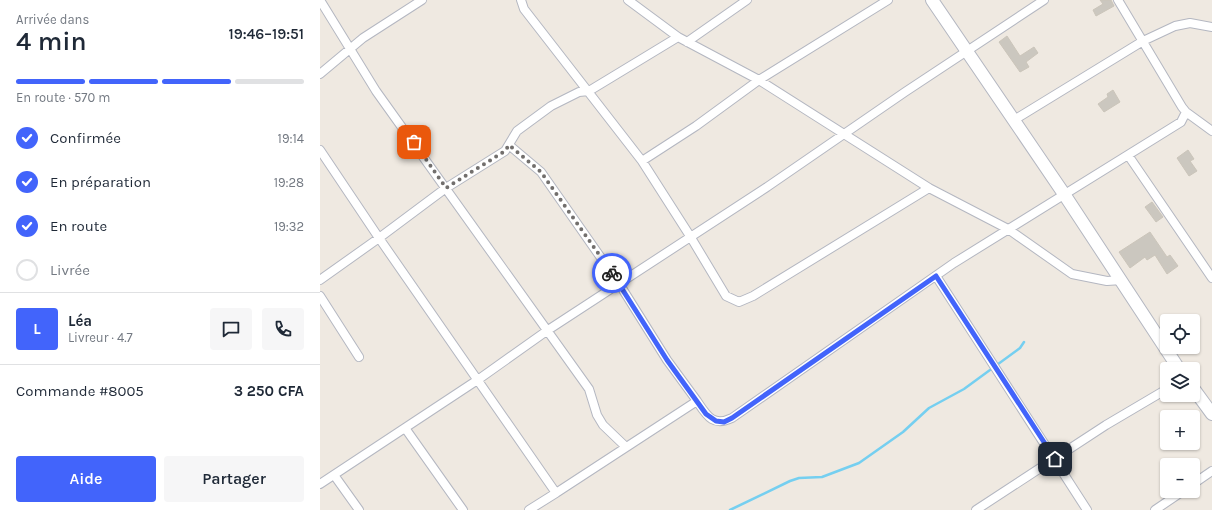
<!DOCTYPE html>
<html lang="fr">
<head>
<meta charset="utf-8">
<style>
  :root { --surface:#fff; --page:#f6f6f7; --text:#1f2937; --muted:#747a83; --line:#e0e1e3; --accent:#4264fb }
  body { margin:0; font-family:Karla,sans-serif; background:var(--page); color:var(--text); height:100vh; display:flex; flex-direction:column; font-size:15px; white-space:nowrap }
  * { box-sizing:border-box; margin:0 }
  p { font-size:13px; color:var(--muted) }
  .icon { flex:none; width:22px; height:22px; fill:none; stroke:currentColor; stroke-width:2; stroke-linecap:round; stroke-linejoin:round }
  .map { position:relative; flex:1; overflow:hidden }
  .details { display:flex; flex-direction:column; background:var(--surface); width:320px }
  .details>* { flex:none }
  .fabs { position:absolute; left:840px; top:314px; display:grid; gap:8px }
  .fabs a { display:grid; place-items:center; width:40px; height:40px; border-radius:4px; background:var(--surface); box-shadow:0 1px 3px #0004; font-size:20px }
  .pin { position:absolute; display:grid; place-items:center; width:34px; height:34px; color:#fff; margin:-17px; border-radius:8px; box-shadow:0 2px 6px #0006 }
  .courier { position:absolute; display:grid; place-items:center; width:40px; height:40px; margin:-20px; border:3px solid #4264fb; border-radius:50%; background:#fff; color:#222; box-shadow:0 1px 5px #0007 }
  .head em { font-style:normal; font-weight:600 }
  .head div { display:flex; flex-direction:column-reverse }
  .head { display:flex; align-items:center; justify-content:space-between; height:68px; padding:0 16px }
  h1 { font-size:26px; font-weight:600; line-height:30px }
  .bar { display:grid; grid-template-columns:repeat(4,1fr); gap:6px 4px; align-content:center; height:48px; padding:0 16px }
  .bar i { height:5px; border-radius:3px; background:var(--line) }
  .bar .selected { background:var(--accent) }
  .bar p { grid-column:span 4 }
  .line { display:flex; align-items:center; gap:10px; padding:0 16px; border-top:1px solid var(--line) }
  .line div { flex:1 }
  .round { display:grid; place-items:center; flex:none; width:42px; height:42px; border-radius:4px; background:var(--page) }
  ol { padding:0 16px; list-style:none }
  li { display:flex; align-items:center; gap:12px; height:44px }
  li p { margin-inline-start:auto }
  li .icon { padding:4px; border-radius:50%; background:var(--accent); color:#fff; stroke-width:4 }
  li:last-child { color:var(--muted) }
  li i { width:22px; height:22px; border:2px solid var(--line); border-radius:50% }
  .primary-button { display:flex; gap:8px; margin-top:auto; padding:8px 16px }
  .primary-button a { flex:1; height:46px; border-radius:4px; background:var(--accent); color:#fff; font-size:16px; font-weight:600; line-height:46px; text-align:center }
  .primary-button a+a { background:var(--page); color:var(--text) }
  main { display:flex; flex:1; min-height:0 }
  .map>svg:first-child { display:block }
</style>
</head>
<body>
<main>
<section class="details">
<div class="head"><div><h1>4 min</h1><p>Arrivée dans</p></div><em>19:46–19:51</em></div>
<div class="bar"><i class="selected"></i><i class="selected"></i><i class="selected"></i><i></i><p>En route · 570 m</p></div>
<ol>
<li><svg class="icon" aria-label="check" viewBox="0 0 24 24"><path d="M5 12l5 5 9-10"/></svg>Confirmée<p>19:14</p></li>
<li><svg class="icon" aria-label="check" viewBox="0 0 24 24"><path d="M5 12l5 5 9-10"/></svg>En préparation<p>19:28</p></li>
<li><svg class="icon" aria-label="check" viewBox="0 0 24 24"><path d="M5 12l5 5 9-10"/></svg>En route<p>19:32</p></li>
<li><i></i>Livrée</li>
</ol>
<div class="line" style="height:72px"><b class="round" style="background:var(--accent);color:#fff">L</b><div><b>Léa</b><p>Livreur · 4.7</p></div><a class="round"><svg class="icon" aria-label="chat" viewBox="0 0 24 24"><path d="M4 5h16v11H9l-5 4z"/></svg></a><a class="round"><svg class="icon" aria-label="phone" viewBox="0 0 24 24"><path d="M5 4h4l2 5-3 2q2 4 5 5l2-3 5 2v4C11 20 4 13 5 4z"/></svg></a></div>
<div class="line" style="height:52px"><div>Commande #8005</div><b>3 250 CFA</b></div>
<div class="primary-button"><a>Aide</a><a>Partager</a></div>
</section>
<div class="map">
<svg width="892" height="510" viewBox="0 0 892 510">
  <rect width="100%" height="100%" fill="#efe9e1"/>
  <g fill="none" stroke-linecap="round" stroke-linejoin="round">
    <path stroke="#75cff0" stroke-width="2.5" d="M410,510l60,-29 9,-3 23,-1 37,-14 44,-31 26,-24 35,-19 56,-41 4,-6"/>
  </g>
  <path fill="#cbc7bf" stroke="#cbc5ba" d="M780,0h11l3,6 -18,10 -3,-6 10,-6z
    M687,36l13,20 14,-9 4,6 -12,9 3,5 -9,5 -21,-30z
    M793,90l7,12 -16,10 -6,-8 10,-7 -1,-3z
    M868,150l6,9 -4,2 7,10 -8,5 -12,-18z
    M832,202l11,15 -7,5 -11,-15z
    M830,232l17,25 3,-2 8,11 -11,8 -12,-19 -8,5 -2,-3 -15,11 -11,-16z"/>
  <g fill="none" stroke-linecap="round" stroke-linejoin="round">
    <g stroke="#b4b7c1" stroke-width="10">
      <path id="minor" d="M0,0l56,91 213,298 8,26 6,10 23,22
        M201,0l3,9 118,152 48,75 36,60 13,6 14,-6 176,-108
        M308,0l50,37 81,43 170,108 79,41 64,45 35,7 15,-1
        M798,0l64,107 4,5 26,19
        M367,42l60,-42
        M0,74l43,-36 59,-38
        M694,120l129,-79 32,-15 15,-3 22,4
        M0,150l59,88 67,-50 59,-37 12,-20 34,-25 28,-14 10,-1 89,-54
        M808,155l84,123
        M322,161l54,-35 63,-46 129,-80
        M616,276l151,234
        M0,280l59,-42 177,255 141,-92 -30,-41 -47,-75 -79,-113 -32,-27
        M0,296l39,61
        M377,401c10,15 16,26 35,17l222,-155 227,-141 5,-10
        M85,428l58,82
        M14,475l25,35
        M0,484l159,-105 69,-49 219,-143 138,-95 139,-92
        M873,484l19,-13
        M209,510l27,-17
        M656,510l130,-85 61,-36
        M835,510l28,-19"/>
    </g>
    <g stroke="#b4b7c1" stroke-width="14">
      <path id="secondary" d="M612,0l132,194 115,175
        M873,388l19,26"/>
    </g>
    <use href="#minor" stroke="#fff" stroke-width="8"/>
    <use href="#secondary" stroke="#fff" stroke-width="12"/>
  </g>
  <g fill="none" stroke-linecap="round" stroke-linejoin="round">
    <path stroke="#726f6d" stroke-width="4" stroke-dasharray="0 7.2" d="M94,142l32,46 59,-37 4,-6 32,27 71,101"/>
    <path stroke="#4264fb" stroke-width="5" d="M292,273l55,87 39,54 10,7 8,1 8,-4 204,-142 119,183"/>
  </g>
</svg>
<div class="fabs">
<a><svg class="icon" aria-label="locate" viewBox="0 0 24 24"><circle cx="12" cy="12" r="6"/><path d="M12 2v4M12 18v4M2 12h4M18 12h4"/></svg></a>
<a><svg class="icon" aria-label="layers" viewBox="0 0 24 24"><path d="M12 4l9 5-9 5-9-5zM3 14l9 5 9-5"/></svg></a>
<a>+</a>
<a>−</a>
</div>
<div class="pin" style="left:94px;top:142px;background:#ea580c"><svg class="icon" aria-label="bag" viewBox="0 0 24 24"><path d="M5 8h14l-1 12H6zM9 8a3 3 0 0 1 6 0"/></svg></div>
<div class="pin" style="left:735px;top:459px;background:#1f2937"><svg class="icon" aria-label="home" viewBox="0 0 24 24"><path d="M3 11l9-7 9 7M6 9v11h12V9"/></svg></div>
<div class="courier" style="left:292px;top:273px"><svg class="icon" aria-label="bike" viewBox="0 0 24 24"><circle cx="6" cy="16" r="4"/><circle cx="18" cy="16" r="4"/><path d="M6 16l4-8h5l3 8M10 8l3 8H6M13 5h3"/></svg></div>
</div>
</main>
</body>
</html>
